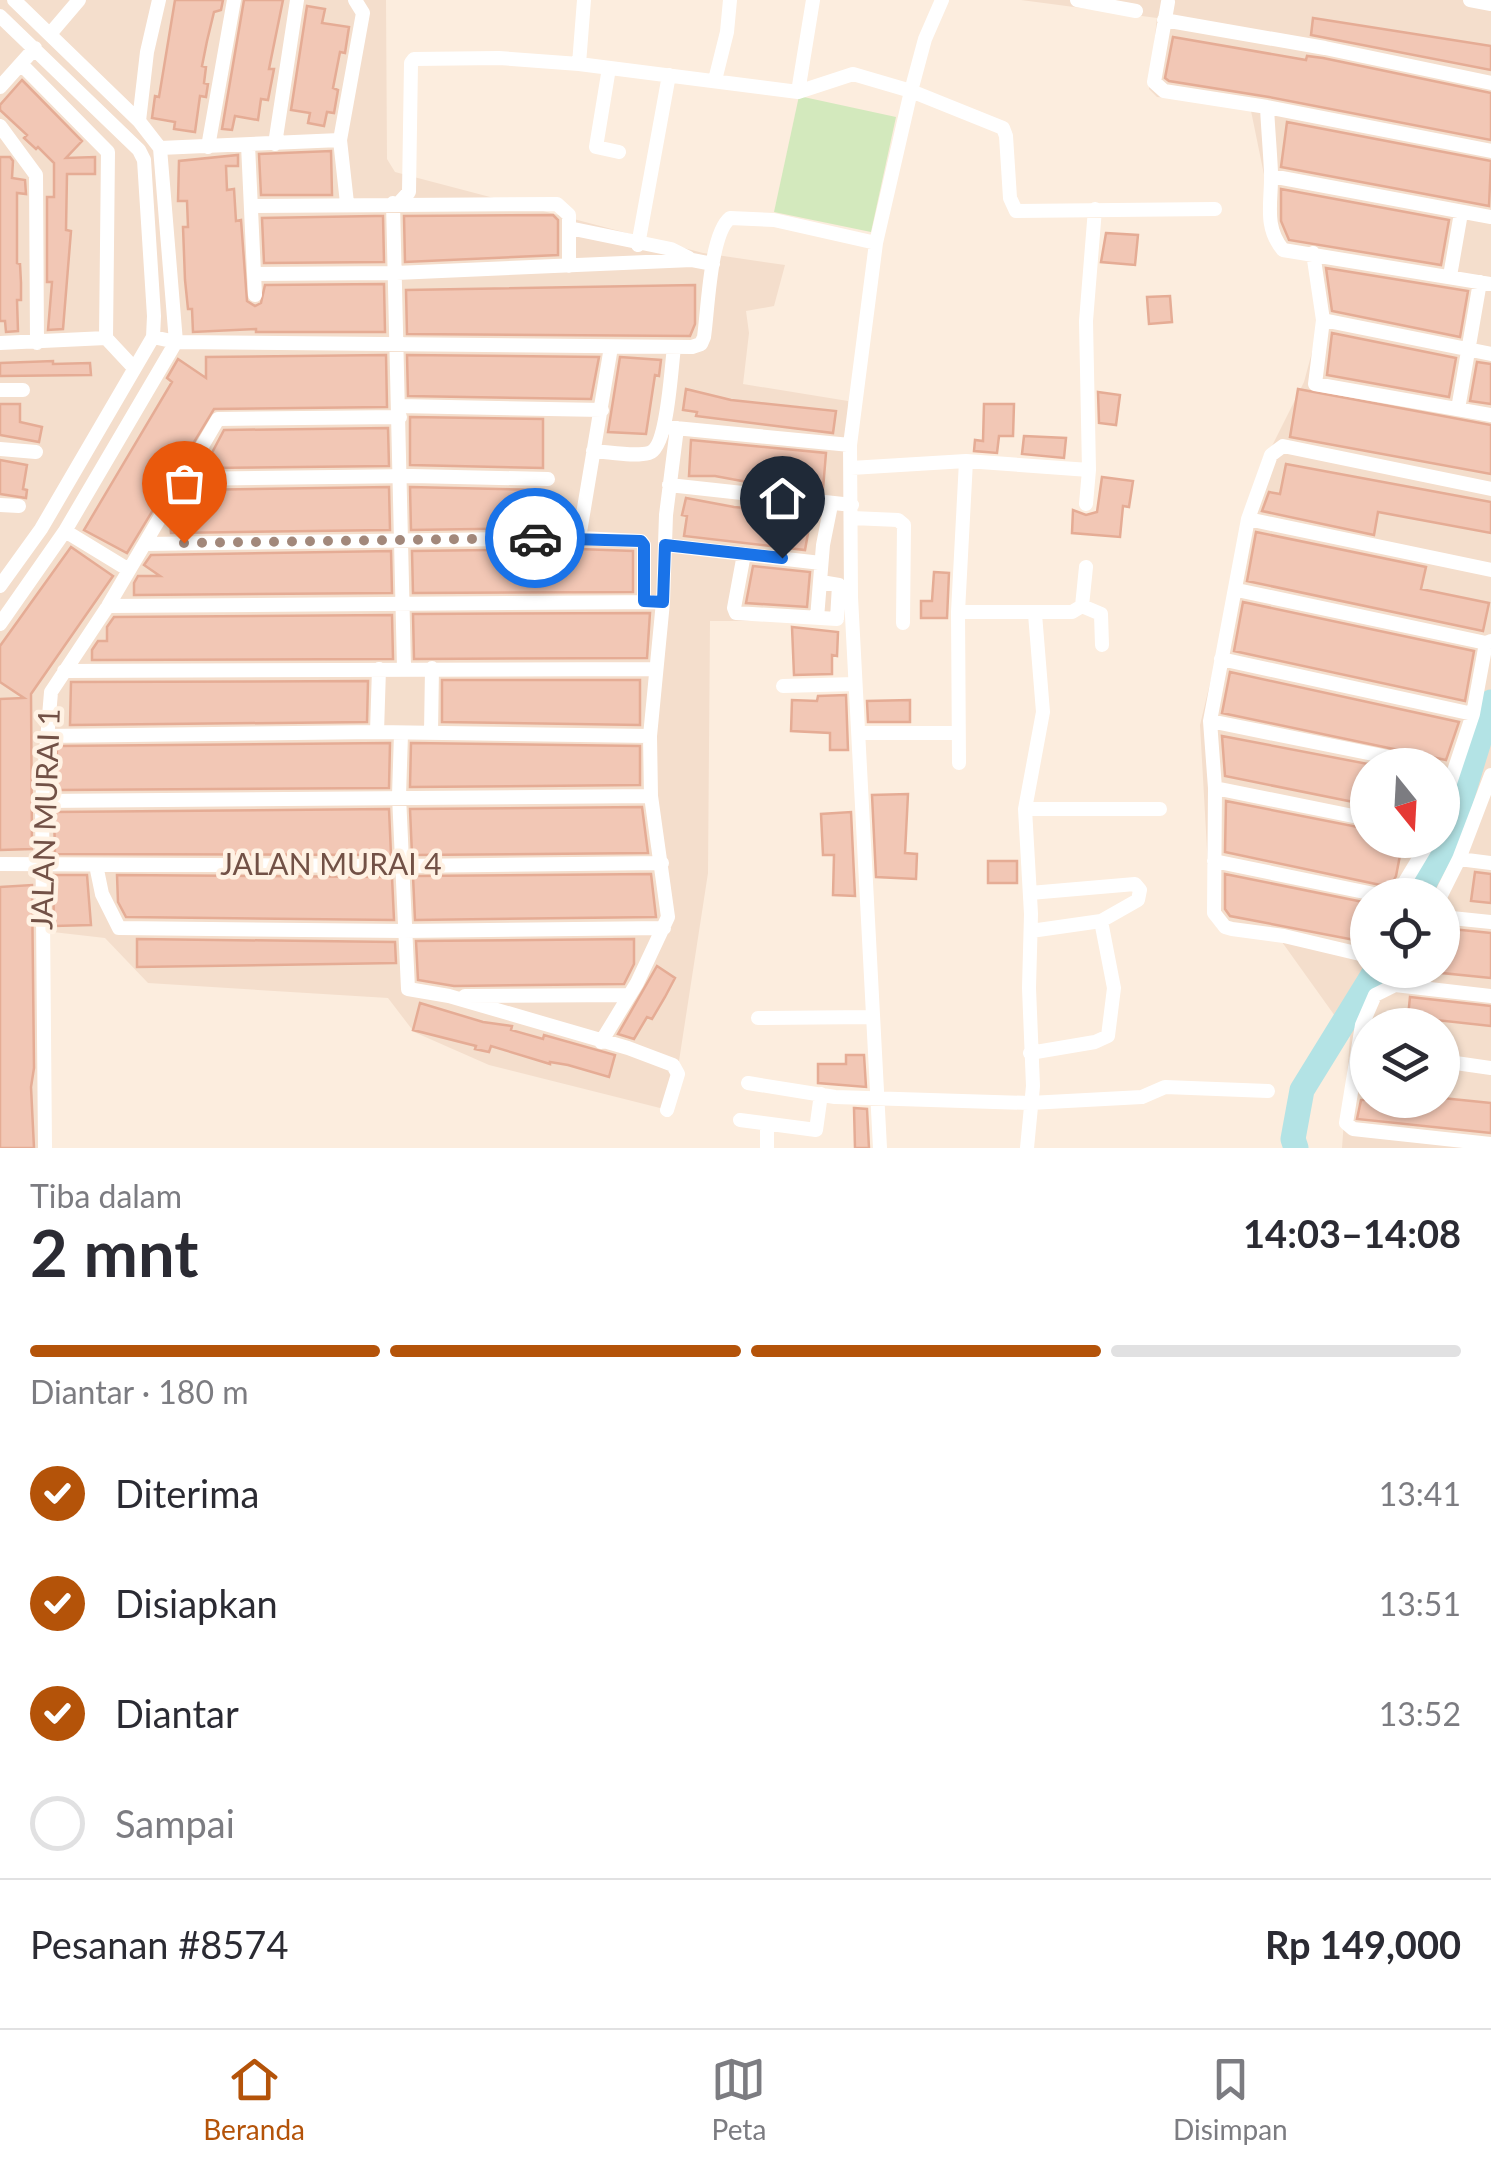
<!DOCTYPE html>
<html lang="id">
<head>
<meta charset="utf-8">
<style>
  :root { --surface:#fff; --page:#f2f2f3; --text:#2b2b33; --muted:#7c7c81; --line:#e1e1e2; --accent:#b45309 }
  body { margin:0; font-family:Lato,sans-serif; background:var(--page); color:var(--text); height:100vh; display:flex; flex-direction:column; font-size:38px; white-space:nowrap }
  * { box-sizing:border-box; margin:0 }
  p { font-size:32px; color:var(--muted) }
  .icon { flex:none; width:55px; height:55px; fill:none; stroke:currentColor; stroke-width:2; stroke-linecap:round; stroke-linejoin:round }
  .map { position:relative; height:1148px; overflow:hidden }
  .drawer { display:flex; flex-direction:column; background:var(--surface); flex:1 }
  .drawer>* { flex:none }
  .needle { width:65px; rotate:162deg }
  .buttons { position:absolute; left:1350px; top:748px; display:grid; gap:20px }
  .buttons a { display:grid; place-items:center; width:110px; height:110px; border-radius:50%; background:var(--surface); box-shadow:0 2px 8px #0004; font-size:50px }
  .pin { position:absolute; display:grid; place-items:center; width:85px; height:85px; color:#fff; margin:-102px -42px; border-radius:50% 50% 50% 0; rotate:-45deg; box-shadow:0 0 10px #0007 }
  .pin .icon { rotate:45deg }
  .courier { position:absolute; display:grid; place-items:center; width:100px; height:100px; margin:-50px; border:8px solid #1a73e8; border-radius:50%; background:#fff; color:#222; box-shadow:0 2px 12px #0007 }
  .head em { font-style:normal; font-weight:700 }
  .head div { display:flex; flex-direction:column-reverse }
  .head { display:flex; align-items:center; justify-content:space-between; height:170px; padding:0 30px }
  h1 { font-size:65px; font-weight:700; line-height:75px }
  .bar { display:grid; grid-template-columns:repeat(4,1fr); gap:15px 10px; align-content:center; height:120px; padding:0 30px }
  .bar i { height:12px; border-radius:8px; background:var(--line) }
  .bar .current { background:var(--accent) }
  .bar p { grid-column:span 4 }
  .line { display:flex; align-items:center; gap:25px; padding:0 30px; border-top:2px solid var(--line) }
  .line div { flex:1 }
  ol { padding:0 30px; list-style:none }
  li { display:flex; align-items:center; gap:30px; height:110px }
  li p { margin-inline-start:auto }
  li .icon { padding:10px; border-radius:50%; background:var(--accent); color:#fff; stroke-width:4 }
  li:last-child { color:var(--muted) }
  li i { width:55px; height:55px; border:5px solid var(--line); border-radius:50% }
  .menu { display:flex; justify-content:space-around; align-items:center; height:140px; border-top:2px solid var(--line); background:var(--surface); font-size:28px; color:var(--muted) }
  .menu a { display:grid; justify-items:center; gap:5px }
  .menu .current { color:var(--accent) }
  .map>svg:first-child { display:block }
</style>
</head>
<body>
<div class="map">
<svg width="1491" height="1148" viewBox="0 0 1491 1148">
  <rect width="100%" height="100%" fill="#fcedde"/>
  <path fill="#f4decc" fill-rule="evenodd" d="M0,0h386l1,159 8,13 308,81 82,12 -11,41 -28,5 3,22 -6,51 105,17 -4,220h-134l-2,252 -31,201 -13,35 -175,-44 -75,-33 -26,-34 -240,-15 -43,-45 -61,-7 1,217h-45z
    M1021,0h470v1148h-149l8,-111 -68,-95 -64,-13 -7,-9 -11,-195 32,-133 9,-71 23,-66 7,-7 33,-66 15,-56 -7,-69 -32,-4 -30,-147 -93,-9 -8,-8 8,-71zM1368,765h74v75h-74zM1368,895h74v75h-74zM1368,1025h74v75h-74z"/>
  <path fill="#d3e9bd" d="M799,96l97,21 -25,115 -97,-20z"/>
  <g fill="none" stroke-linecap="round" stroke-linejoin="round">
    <path stroke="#b3e3e5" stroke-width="25" d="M1418,895l32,-59 41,-134
      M1296,1148l-3,-9 9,-49 74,-120"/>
  </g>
  <path fill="#f2c7b5" stroke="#e5ac95" stroke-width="2.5" d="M175,0h48l-2,10 -7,2 -7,29 -5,25 4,1 -2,16 4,1 -2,13 -6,-1 -5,36 -21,-3 1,-7 -23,-4 3,-22 4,1z
    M244,0h39l-14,69h5l-6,31 -7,-1 -3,21 -23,-4 -3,14 -10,-1z
    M307,6l18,3 -3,14 27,4 -4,26 -5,-1 -7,36 5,2 -4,23 -7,-1 -3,14 -16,-3 2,-10 -19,-3z
    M1313,18l178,28v24l-180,-35z
    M1173,37l133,23 1,-4 16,2 168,35v47l-222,-43 -100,-16 -4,-3z
    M22,80l60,61 -16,17 29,-1v17h-28l-1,56 5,1 -8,98 -15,1 4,-48h-5v-85h7v-34l-16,-16 -2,2 -12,-11 3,-3 -27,-25v-5z
    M1287,122l204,39 -2,45 -208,-39z
    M331,151l1,44h-71l-2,-41z
    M238,155v11h-12l1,24 7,-1 2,32 5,-1 6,81 8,5 6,-3 4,-18 119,-1 1,48h-129v-3l-63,3 -1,-23h-4l-3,-29 -2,-53h5l-1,-26h-9l1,-40z
    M0,157h10l3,4 -1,17 13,2 1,14 -9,-1v70l3,1 1,19v17h-4l1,31 -12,1 -1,-11h-5z
    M1281,189l168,31 -8,45 -152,-25 -8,-19z
    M553,215l5,5v35l-153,7 -1,-46z
    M375,216h8l1,46 -120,1 -2,-45z
    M1106,233l32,2 -3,30 -34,-3z
    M1326,268l142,23 -8,46 -128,-26z
    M695,285v39l-5,12 -283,-2 -1,-44z
    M1170,296l2,26 -23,2 -2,-27z
    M1332,333l124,25 -7,39 -122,-22z
    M386,355l1,52 -173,2 -87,144 -43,-23 88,-148 -5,-4 11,-19 28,19v-21z
    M407,355l192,2 -8,42 -183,-3z
    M620,357l41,3 -2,16 -4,-1 -9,59 -38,-2z
    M53,361v3l37,-1 1,12 -91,1v-13z
    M1477,362l14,2v40l-21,-3z
    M686,389l45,11 105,11 -3,22 -137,-17 1,-4 -14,-2z
    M1298,389l193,36v49l-201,-37z
    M1098,392l22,3 -4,30 -17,-2z
    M0,404h20v18l22,5 -3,15 -39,-7z
    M984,404h30l-1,32h-14l-2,17 -23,-2 1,-11 8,1z
    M410,417l133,2v49l-133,-3z
    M388,428l1,38 -185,2 20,-38z
    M1024,436l42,2 -2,20 -42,-4z
    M691,440l135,13 -3,36 -65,-5 -43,-8h-26z
    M0,460l27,5 -4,24 4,1 -1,8 -26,-4z
    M1286,464l205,38v31l-113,-21 -4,23 -112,-24 7,-19 11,2z
    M1102,477l31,4 -4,26 -6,-1 -3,31 -48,-4 1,-23 13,5 11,-3z
    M389,487l1,43 -219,3 -1,-12 19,-31z
    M410,487l134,3v38l-133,2z
    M686,498l48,9 23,2v-4l55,6 -7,39 -121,-14 3,-20 -5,-1z
    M1256,532l170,35 -5,22 68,14 -6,28 -236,-50z
    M71,547l42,29 -82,118 1,155 -32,1v-151l24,-1 -24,-16v-36z
    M579,549l54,2v41l-220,1 -1,-42z
    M391,551l1,42 -258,2v-12l4,-7h22l-16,-11 7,-10z
    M753,566l57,6 -3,35 -61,-4z
    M934,572l15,1 -2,45h-26v-17h11z
    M1243,602l231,49 -9,50 -231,-50z
    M650,613l-3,45 -233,1 -1,-45z
    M392,615l1,44 -301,1v-10l6,-9h9v-14l7,-10z
    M792,627l46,5 -1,24 -5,-1v19l-38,1z
    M1230,672l229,50 -13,38 -224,-47z
    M442,680h198v45l-198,-3z
    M368,681l-1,41 -297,3 1,-43z
    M846,695l2,55h-18v-17l-39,-2 1,-31 25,1 1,-5z
    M910,700v22h-42l-1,-21z
    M1222,736l146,28v41l-143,-29z
    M390,743l-1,45 -333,2 1,-44z
    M411,743l229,3v39l-230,2z
    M908,794l-3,59 12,1 -1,25 -40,-2 -4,-82z
    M1226,801l142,28v11h35l-7,36 -6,11 -165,-35z
    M642,807l6,46 -236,2 -2,-46z
    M389,809l2,46 -336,-1 -1,-42z
    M851,812l4,84 -22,-1 1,-40h-11l-2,-41z
    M988,861h29v22h-29z
    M1475,872l16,2v29l-20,-2z
    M651,874l5,43 -241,3 -2,-44z
    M1225,874l143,29 -3,39 -135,-26 -5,-7z
    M53,875h34l4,50 -37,1z
    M117,875l275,2 2,43 -268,-3 -8,-15z
    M32,885l2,183 -3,19 3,61h-34v-261z
    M1442,928l49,5v45l-49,-5z
    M137,939l258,3 1,21 -259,4z
    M634,939v25l-10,20 -170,2 -36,-6 -2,-39z
    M657,966l18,12 -10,19 -13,22 -5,-2 -13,22 -16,-5z
    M1410,997l81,9v20l-83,-9z
    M420,1003l63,19 29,4 -1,4 32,9 1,-4 71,20 -6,22 -41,-12 -18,-3v2l-59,-18 -2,6 -14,-3 1,-3 -63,-16z
    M846,1055h18l2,32 -48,-4v-19h28z
    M1442,1098l49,5v30l-134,-14 4,-19z
    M854,1108l13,1 2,39h-14z"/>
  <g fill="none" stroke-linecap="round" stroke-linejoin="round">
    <path stroke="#fff" stroke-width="14" d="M584,0l-5,64 219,28 55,-18 58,17 92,37 3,8 4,62 6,13 199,-2
      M1077,0l59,11
      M1470,0l21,4
      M1168,2l-14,80 10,9 103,16 224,44
      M0,16l139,134 5,10 10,156 -1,21 -112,192 -41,57
      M1164,20l161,28 166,35
      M50,34l29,-34
      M609,68l-13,79 23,5
      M715,80l12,-48 3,-32
      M0,87l35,-39
      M798,92l15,-92
      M1267,107c1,22 3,43 4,65 1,29 -8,54 12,78l208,34
      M139,121l8,-69 12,-52
      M0,126l36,49 1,168
      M275,144l22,-144
      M248,145l7,150
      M208,147l26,-147
      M160,148l180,-8
      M1271,176l220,41
      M347,203l-7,-63 23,-127 -8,-13
      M393,203l11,465
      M399,203l10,-11 2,-129 3,-4 85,-1 80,6
      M251,206l306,-2 12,11v51
      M569,228l102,21 18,9
      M638,245l31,-170
      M1313,253l10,67 -8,64 176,31
      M254,274l142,-1 296,-13 21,4
      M1450,276l11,-63
      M1323,320l168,34
      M153,337l23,5 516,5 9,-3 3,-7c4,-27 6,-103 26,-119l44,2 102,23
      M106,338l28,30
      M0,343l106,-5 2,-186 -87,-88
      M0,390h23
      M400,406l202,4
      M1458,409l22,-127
      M665,427l185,18
      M0,449l36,3
      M593,451c17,1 41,6 56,2 19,-5 22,-86 25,-105
      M851,468l115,-7 123,9
      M181,479l231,-3 136,3
      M669,485l183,20
      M1086,504l3,-34 -3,-149 9,-112
      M0,505l19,1
      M852,518l46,2 6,5 -1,98
      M1248,519l243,51
      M65,531l64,39
      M579,538l32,-191
      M145,544l434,-6 62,3 3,4v56
      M665,545l156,18
      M744,554l-10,54 2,5 101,6 2,-34 -18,-3
      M1237,590l249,53
      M108,606l555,-4
      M1082,606l19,8 1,31
      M958,612h114l10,-6 4,-39
      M817,618l6,-73 8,-40
      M0,624l65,-93 111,-189 -16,-194 -21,-27 -125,-121
      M1221,659l252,55
      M64,671l590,-2
      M783,686l72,-2
      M1210,721l218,44
      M377,732l2,-63
      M431,733l1,-65
      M860,733h97
      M401,734l-2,62 9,193 41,7 179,52 45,17 5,9 -11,36
      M45,736l332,-4 273,4
      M959,763l-1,-151 8,-151
      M1215,788l153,31
      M42,801l609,-5
      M1442,807l31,-93 13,-71 5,-2
      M1025,809h135
      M1459,859l32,4
      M1214,861l165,34
      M0,864l403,2 259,-3
      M96,865l6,29 17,34 285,3 260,-3
      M1030,893l105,-9 5,6 -2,10 -37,21 -70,10
      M1397,895l33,-55
      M1441,895l18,-36 32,-84
      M1442,917l49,5
      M1368,952l-8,2 -76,-18 -52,-7 -7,-2 -11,-14 1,-125 -5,-67 38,-202 23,-64 12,-9 208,43
      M465,996l162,-1
      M1491,996l-96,-11 -20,10 -13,30 -16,98 7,6 138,15
      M758,1018l114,-1
      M601,1042l36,-59 31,-66 -17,-121 -1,-60 13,-134 3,-87 11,-87
      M1030,1053l65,-11 13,-6 6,-48 -13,-67
      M1442,1061l49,7
      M748,1083l87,14 195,6 112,-6 23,-10 103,4
      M740,1120l76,10 5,-36
      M45,1148l-3,-347 9,-109 57,-86 110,-187 182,-2
      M767,1148v-24
      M880,1148l-29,-551 -1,-152 26,-202 35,-152 14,-52 17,-39
      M1027,1148l6,-62 -4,-98 2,-74 -6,-105 18,-97 -8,-98"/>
  </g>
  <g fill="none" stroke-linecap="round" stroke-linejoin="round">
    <path stroke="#a2887b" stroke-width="10" stroke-dasharray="0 18" d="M184,543l351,-5"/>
    <path stroke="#1a73e8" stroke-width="12" d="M535,538l106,3 3,4v56l19,1 2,-57 117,13"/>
  </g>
  <g text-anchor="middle" stroke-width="9" stroke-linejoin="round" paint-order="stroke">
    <g font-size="30" fill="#725146" stroke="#fff2e4">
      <text transform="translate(46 819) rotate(-88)" y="10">JALAN MURAI 1</text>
      <text x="331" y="875">JALAN MURAI 4</text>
    </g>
  </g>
</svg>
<div class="buttons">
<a><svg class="needle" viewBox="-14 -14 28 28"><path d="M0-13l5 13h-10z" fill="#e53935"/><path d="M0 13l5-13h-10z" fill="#7c7c81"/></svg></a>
<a><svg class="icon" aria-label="locate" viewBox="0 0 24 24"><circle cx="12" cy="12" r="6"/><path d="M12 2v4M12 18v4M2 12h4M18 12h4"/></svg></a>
<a><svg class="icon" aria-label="layers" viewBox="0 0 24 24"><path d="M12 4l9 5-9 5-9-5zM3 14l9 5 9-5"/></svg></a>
</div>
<div class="pin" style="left:184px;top:543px;background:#ea580c"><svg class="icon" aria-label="bag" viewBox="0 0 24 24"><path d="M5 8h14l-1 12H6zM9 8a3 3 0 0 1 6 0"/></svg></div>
<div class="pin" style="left:782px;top:558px;background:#1f2937"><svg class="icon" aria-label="home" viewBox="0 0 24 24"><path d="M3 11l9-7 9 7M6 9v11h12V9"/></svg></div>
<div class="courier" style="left:535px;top:538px"><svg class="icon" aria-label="car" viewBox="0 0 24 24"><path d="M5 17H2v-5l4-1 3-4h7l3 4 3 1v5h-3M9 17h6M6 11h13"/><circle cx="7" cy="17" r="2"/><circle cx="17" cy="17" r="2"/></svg></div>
</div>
<section class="drawer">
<div class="head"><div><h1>2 mnt</h1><p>Tiba dalam</p></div><em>14:03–14:08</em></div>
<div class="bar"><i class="current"></i><i class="current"></i><i class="current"></i><i></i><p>Diantar · 180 m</p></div>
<ol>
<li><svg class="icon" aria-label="check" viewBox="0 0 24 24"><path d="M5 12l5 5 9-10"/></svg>Diterima<p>13:41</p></li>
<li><svg class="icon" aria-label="check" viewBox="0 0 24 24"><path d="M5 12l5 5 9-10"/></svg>Disiapkan<p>13:51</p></li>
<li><svg class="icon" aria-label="check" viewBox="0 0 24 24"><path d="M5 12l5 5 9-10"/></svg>Diantar<p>13:52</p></li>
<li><i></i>Sampai</li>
</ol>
<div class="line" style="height:130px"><div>Pesanan #8574</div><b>Rp 149,000</b></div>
</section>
<nav class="menu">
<a class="current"><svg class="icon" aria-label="home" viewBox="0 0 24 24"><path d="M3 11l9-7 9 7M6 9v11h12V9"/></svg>Beranda</a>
<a><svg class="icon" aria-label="map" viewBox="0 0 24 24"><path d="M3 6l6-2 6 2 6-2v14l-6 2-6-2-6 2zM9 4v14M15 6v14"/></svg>Peta</a>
<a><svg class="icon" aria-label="saved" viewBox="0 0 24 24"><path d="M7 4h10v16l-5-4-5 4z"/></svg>Disimpan</a>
</nav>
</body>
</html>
